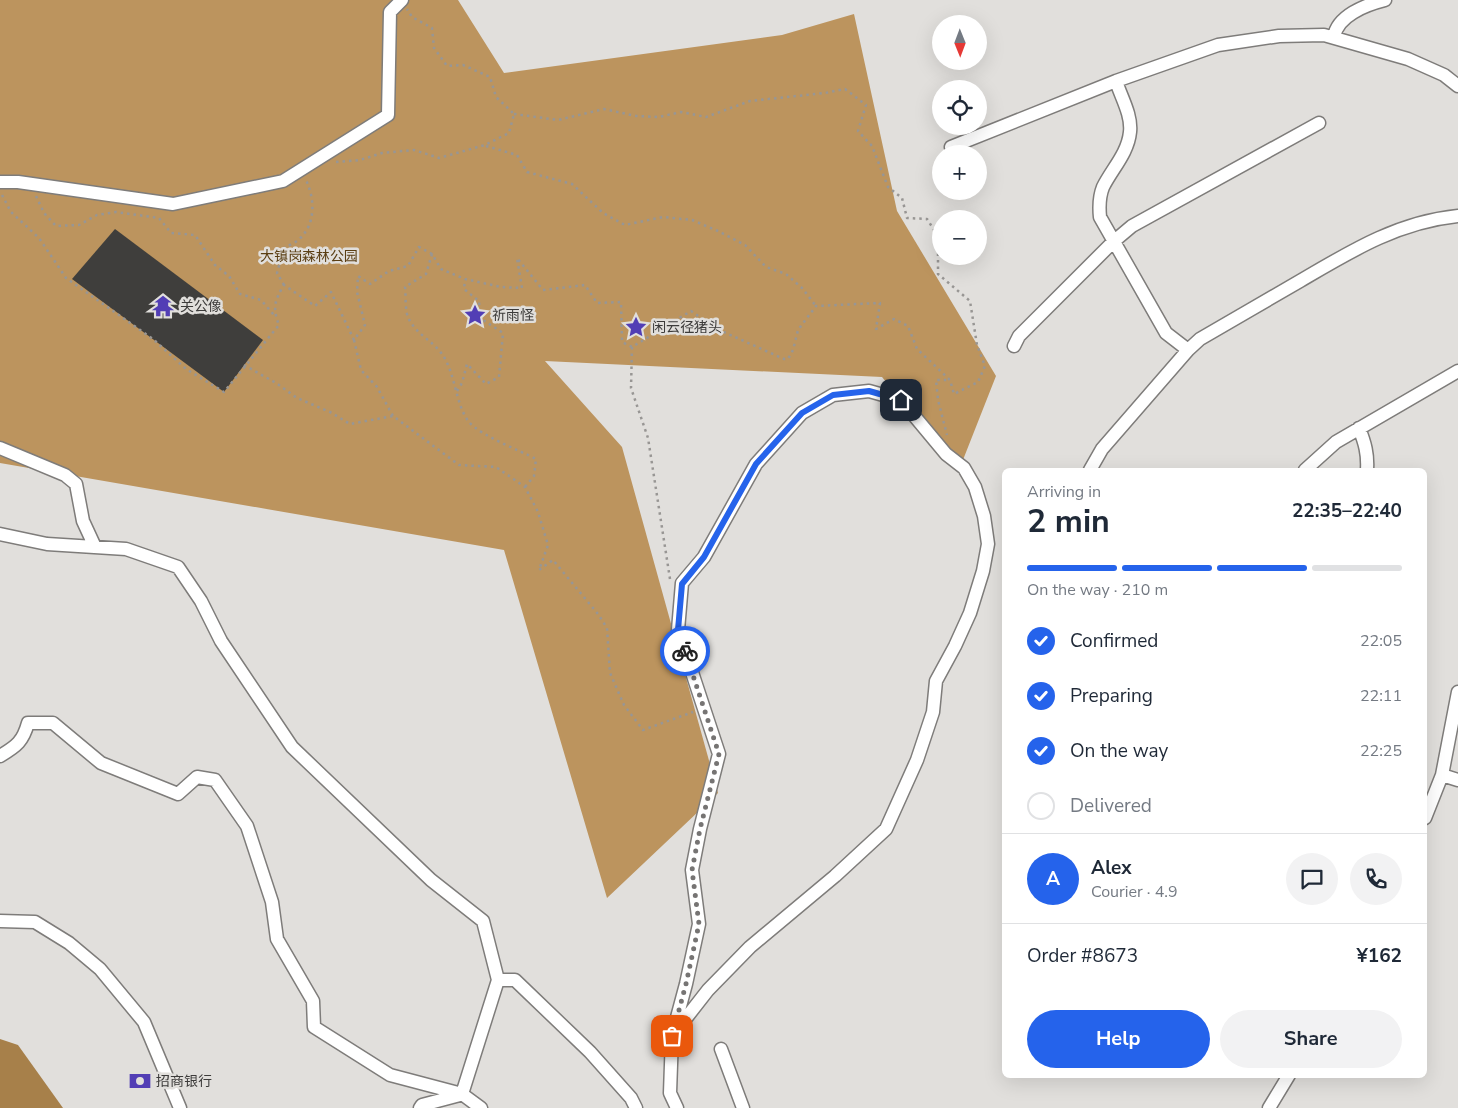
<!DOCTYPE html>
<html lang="en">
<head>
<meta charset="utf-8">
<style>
  :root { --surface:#fff; --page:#f2f2f3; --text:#1f2937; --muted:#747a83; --line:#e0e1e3; --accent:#2563eb }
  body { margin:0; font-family:"Nunito Sans","Noto Sans SC",sans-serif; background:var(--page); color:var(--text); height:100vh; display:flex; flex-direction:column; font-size:19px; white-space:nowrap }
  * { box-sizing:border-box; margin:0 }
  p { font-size:16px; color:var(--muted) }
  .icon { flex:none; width:28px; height:28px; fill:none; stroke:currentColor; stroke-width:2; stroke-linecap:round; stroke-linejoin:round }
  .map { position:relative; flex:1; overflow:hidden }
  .details { position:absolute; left:1002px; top:468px; width:425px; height:610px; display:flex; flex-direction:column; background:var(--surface); border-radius:8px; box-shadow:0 5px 20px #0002 }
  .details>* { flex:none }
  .needle { width:32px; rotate:179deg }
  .tools { position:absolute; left:932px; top:15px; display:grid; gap:10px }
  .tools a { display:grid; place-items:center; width:55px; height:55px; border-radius:50%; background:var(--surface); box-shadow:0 5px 20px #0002; font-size:25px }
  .pin { position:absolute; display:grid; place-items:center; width:42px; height:42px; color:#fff; margin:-21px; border-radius:10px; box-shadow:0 2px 8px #0006 }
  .courier { position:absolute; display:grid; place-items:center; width:50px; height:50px; margin:-25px; border:4px solid #2563eb; border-radius:50%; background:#fff; color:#222; box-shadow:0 1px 6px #0007 }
  .headline em { font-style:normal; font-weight:700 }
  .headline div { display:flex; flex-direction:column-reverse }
  .headline { display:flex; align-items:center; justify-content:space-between; height:85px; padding:0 25px }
  h1 { font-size:32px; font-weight:700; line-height:38px }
  .bar { display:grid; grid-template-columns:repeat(4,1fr); gap:8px 5px; align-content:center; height:60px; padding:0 25px }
  .bar i { height:6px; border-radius:4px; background:var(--line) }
  .bar .on { background:var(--accent) }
  .bar p { grid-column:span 4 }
  .line { display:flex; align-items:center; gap:12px; padding:0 25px; border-top:1px solid var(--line) }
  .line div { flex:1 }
  .round { display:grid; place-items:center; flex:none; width:52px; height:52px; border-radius:26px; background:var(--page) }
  ol { padding:0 25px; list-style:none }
  li { display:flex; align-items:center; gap:15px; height:55px }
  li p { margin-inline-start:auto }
  li .icon { padding:5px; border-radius:50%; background:var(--accent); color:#fff; stroke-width:4 }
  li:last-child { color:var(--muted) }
  li i { width:28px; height:28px; border:2px solid var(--line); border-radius:50% }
  .button { display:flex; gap:10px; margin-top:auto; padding:10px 25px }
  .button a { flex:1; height:58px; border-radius:30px; background:var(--accent); color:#fff; font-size:20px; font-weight:700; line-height:58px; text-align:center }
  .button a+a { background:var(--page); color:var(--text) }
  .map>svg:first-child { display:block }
</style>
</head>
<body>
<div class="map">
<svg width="1458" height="1108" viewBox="0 0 1458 1108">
  <rect width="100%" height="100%" fill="#e1dfdc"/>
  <path fill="#bc945e" d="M0,0h458l46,73 278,-38 72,-21 43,197 99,165 -37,94 -77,-93 -337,-16 77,86 96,346 -111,105 -103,-348 -504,-87z"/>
  <path fill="#a7804a" d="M0,1039l18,6 45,63h-63z"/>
  <path fill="#3f3e3c" d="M115,229l148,111 -39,52 -152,-113z"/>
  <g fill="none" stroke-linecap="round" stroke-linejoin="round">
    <g stroke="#7e7c7a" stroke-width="15">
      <path id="minor" d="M1334,37c3,-21 31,-32 51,-37
        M1116,81c5,16 16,34 14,51 -2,21 -18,37 -27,55 -4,10 -4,20 -3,30l66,116 22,17
        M951,147l165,-66 102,-36 61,-9 45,-1 84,24 36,16 14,11
        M0,182h18l155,22 110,-23 105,-66 2,-103 12,-12
        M1014,346l5,-10 94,-94 19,-16 187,-103
        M1359,428c6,15 9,26 8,42
        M0,448l65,27 11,9 7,37 12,26
        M1090,470l12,-21 86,-99 12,-11c33,-19 67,-39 100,-58 51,-30 98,-59 158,-65
        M1305,470l31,-28 122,-71
        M0,534l47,10 79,5 52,18 23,34 20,40 71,106 139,133 52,41 15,59 -36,114
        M0,756c17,-10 23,-15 28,-33h25l48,40 77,31 19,-17 18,3 32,46 25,76 5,37 36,62 1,26 76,48 72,19 19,14
        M1442,775l16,5
        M1425,818l17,-43 16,-83
        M0,921l35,1 34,21 31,26 44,53 36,86
        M498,980h17l75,72 41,46 5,10
        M672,1036l36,-46 42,-43 85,-71 51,-47 31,-69 16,-48 3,-31 19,-35 15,-33 13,-42 5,-27 -4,-28 -9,-29 -11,-19 -18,-14 -45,-54 -32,-9 -36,4 -31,18 -46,51 -52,93 -22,26 -4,47 41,124 -19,75 -8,41 7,54 -13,60 -14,52 -2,57 7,15
        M721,1049l22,59
        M420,1108l2,-3 38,-10
        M1269,1108l20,-33"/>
    </g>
    <path stroke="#989694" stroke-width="2.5" stroke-dasharray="2.5 4" stroke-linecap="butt" d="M514,114l44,6 46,-11 32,7 23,1 22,-5 25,5 44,-16 75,-8 20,-4 21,16 -8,26 14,15 16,41 14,11 5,20 20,1 11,17v38l32,27 7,44 8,21 -7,16 -24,12 -4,-14
      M486,146l31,9 10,17 45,12 31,29 22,12 38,-8 29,3 26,11 27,14 21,22 20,7 16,14 14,18
      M336,162l24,-2 22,-7 32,-3 25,8 46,-13 24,-12 5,-19 -18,-17 -6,-20 -27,-12 -16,1 -13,-18 -2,-20 -20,-11 -5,-8
      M2,195l9,17 28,26 27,40 87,61 33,30 38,23 55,-67c-7,-18 -4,-25 5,-40l31,21 16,-14 23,48 11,-15 -8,-33 1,-16 12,8 19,-13 19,-5 11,-19 13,7 9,15 24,10 36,8 21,1 -5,-30 26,32 42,-5 12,18 24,-1 1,40 10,5 59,-36 26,18 67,30h4l5,-9 5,-20 18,-24 64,-3 -4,26 18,-10 14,7 9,23 33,31h-14l2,20 9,35
      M36,196l8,17 12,13 23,-1 18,-10 19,-3 43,6 12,15 24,2 20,30 14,11 11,18 21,6 13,15
      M432,254l-6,20 -21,13c1,8 0,18 2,27 5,18 25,26 35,40 14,20 13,50 27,68 12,14 50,28 67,37l-2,17 -9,11
      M284,285l-7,-12 7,-25c6,-3 15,-7 19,-13 13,-15 11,-38 3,-55
      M354,340l7,30 16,17 16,29
      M632,347l-1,41 17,50 22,141
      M244,365l32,18 21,15 33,14 20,12 43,-8 66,49 37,2 29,20 13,25 10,33 -9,25 14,-10 45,54 9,14 3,45 14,32 19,25 50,-18
      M457,391l5,-8 5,-19 19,20 13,-7 4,-44 -23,-15 -1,-17 -15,-12 1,-10"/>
    <use href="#minor" stroke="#fff" stroke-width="12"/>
  </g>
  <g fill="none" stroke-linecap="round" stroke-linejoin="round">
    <path stroke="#767473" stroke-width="5" stroke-dasharray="0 9" d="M672,1036l14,-52 13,-60 -7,-54 8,-41 19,-75 -34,-103"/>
    <path stroke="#2563eb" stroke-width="6" d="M685,651l-7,-21 4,-46 22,-27 52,-93 46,-51 31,-18 36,-4 32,9"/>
  </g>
  <defs>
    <g id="temple-bare" transform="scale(1.725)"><path d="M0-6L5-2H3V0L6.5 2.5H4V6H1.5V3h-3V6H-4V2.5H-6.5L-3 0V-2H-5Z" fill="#523eb5" stroke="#e1dfdc" stroke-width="2.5" paint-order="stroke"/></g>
    <g id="sight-bare" transform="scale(1.725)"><path d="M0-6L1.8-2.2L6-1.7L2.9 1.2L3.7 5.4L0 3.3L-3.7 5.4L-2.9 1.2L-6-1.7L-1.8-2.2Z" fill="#523eb5" stroke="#e1dfdc" stroke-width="2.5" paint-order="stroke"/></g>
    <g id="bank-bare" transform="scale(1.725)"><path d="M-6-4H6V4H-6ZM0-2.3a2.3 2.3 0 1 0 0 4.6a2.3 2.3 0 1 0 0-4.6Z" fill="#523eb5" stroke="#e1dfdc" stroke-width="2.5" paint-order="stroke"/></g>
  </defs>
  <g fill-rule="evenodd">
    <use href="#temple-bare" x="163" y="306"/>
    <use href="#sight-bare" x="475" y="315"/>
    <use href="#sight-bare" x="636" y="327"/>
    <use href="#bank-bare" x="140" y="1081"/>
  </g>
  <g text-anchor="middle" stroke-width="5" stroke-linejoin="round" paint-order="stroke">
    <g font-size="14" fill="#5a3e13" stroke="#e1dfdc">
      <text x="309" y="261">大镇岗森林公园</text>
    </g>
    <g font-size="14" fill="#3c3b3a" stroke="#e1dfdc" text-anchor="start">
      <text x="180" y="311">关公像</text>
      <text x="492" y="320">祈雨怪</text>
      <text x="652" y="332">闲云径猪头</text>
      <text x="156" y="1086">招商银行</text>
    </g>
  </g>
</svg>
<div class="tools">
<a><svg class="needle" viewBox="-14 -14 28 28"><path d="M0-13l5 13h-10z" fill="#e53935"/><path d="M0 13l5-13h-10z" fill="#747a83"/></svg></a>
<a><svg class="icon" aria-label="locate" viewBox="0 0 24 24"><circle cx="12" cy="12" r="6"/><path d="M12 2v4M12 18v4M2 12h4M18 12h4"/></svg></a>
<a>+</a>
<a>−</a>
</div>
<div class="pin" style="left:672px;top:1036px;background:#ea580c"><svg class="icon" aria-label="bag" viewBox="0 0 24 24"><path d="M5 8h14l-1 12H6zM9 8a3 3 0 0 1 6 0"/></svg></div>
<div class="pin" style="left:901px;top:400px;background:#1f2937"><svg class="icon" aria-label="home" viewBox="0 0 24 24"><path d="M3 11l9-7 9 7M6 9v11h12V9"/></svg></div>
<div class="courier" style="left:685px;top:651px"><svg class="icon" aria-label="bike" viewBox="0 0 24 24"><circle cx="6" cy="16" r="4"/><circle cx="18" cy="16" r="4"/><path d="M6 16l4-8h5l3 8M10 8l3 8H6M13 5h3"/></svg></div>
<section class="details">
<div class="headline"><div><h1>2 min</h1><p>Arriving in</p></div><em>22:35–22:40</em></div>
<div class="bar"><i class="on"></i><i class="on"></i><i class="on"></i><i></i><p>On the way · 210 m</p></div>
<ol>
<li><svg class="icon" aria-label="check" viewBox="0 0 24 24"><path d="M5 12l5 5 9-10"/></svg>Confirmed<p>22:05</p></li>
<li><svg class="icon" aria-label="check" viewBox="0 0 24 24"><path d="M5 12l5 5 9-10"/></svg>Preparing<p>22:11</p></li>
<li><svg class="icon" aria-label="check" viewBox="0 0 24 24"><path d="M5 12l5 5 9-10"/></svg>On the way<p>22:25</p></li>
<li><i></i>Delivered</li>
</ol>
<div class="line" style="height:90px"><b class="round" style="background:var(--accent);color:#fff">A</b><div><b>Alex</b><p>Courier · 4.9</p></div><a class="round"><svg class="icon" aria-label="chat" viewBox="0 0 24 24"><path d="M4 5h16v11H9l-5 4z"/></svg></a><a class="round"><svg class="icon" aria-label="phone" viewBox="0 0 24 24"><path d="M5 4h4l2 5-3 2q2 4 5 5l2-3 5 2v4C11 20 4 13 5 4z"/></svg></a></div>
<div class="line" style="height:65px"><div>Order #8673</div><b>¥162</b></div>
<div class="button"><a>Help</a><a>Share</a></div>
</section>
</div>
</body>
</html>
